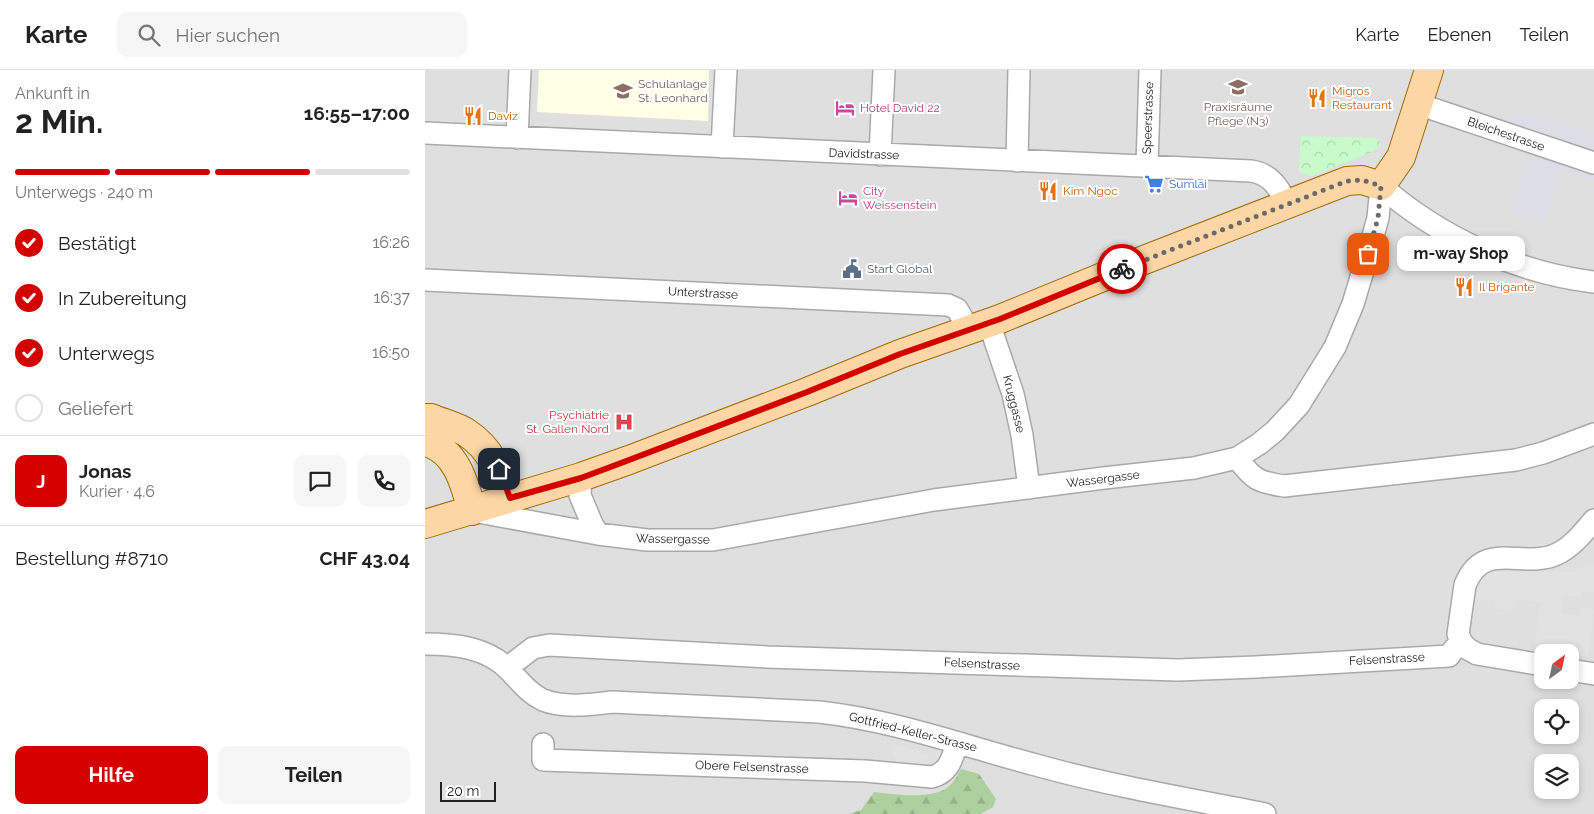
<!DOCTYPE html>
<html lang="de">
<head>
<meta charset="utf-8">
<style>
  :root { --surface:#fff; --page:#f6f6f6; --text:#222; --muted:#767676; --line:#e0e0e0; --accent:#d40000 }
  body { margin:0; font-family:Raleway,sans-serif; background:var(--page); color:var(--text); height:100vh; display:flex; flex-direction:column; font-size:19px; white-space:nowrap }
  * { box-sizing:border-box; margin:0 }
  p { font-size:16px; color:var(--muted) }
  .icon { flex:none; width:28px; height:28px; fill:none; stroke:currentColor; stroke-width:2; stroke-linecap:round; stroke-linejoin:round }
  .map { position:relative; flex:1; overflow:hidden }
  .panel { display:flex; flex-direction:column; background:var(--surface); width:425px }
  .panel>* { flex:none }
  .needle { width:32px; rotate:33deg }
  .controls { position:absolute; left:1109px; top:574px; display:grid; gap:10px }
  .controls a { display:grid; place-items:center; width:45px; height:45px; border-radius:10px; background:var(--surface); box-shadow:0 2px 8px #0003; font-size:25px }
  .scale { position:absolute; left:15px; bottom:12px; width:56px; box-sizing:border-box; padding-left:5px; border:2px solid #222; border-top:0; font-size:14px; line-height:18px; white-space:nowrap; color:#222; -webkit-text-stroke:4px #fff; paint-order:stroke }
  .pin { position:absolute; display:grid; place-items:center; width:42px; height:42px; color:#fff; margin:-21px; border-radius:10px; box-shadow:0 2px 8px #0006 }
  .courier { position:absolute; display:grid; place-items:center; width:50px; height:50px; margin:-25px; border:4px solid #d40000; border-radius:50%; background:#fff; color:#222; box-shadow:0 1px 6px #0007 }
  .bubble { position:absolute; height:35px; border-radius:10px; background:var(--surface); box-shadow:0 2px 8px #0003; font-size:16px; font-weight:700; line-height:35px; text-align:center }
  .headline em { font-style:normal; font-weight:700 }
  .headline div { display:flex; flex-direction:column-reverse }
  .headline { display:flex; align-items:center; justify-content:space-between; height:85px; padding:0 15px }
  h1 { font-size:32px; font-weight:700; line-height:38px }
  .bar { display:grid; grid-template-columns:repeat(4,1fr); gap:8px 5px; align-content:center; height:60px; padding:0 15px }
  .bar i { height:6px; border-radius:4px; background:var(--line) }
  .bar .current { background:var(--accent) }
  .bar p { grid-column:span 4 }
  .line { display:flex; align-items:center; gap:12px; padding:0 15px; border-top:1px solid var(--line) }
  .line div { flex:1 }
  .round { display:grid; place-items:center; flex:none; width:52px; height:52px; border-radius:10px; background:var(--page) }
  ol { padding:0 15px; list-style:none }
  li { display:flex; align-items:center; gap:15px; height:55px }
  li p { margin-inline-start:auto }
  li .icon { padding:5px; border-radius:50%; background:var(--accent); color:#fff; stroke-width:4 }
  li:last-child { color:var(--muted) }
  li i { width:28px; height:28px; border:2px solid var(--line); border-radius:50% }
  .button { display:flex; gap:10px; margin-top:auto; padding:10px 15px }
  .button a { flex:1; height:58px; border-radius:10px; background:var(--accent); color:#fff; font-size:20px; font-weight:700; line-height:58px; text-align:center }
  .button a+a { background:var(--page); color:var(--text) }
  header { display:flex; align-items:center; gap:30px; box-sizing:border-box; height:70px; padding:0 25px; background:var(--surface); border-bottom:1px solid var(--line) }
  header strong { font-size:24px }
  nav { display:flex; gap:28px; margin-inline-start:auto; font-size:18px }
  .search { width:350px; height:45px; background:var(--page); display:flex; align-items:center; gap:12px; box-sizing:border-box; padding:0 18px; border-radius:10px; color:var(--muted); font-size:19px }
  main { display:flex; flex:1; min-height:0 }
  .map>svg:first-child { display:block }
</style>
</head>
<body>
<header>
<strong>Karte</strong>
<div class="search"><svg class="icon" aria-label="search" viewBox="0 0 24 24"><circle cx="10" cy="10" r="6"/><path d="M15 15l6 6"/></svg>Hier suchen</div>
<nav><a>Karte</a><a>Ebenen</a><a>Teilen</a></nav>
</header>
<main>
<section class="panel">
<div class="headline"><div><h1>2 Min.</h1><p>Ankunft in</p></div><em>16:55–17:00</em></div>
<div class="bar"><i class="current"></i><i class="current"></i><i class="current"></i><i></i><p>Unterwegs · 240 m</p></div>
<ol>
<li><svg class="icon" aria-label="check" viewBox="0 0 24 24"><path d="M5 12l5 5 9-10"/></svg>Bestätigt<p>16:26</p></li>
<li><svg class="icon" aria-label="check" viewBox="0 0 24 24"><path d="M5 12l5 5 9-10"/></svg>In Zubereitung<p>16:37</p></li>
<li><svg class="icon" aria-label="check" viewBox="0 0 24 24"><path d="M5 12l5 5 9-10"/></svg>Unterwegs<p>16:50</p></li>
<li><i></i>Geliefert</li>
</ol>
<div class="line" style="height:90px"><b class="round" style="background:var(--accent);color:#fff">J</b><div><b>Jonas</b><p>Kurier · 4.6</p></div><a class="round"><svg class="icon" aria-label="chat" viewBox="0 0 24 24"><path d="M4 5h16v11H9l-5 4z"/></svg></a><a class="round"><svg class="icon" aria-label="phone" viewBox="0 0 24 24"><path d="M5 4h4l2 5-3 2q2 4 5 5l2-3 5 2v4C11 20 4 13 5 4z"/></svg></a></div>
<div class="line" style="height:65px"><div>Bestellung #8710</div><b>CHF 43.04</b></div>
<div class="button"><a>Hilfe</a><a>Teilen</a></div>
</section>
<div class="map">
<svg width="1169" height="744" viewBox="0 0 1169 744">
  <defs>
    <pattern id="forest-firs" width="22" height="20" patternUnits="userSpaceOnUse" patternTransform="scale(1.25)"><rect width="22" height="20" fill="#add19e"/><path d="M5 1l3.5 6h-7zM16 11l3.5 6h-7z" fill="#95b388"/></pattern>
    <pattern id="park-crowns" width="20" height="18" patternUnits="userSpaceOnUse" patternTransform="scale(1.25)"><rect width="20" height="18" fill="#c8facc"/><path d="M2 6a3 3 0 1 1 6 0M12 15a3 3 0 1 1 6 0" fill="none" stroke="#acd6af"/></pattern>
  </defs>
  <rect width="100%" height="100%" fill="#f2efe9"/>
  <path fill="#e0dfdf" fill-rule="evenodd" d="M0,0h1169v744h-1169zM1118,582h27v28h-27zM1118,638h27v27h-27zM1118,692h27v28h-27z"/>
  <path fill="#ffffe5" d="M114,0h170l-1,51 -171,-9z"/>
  <path fill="url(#forest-firs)" d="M536,699l18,5 17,25 -3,8 -12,7h-132l12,-4 13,-18c20,2 61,9 76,-7 5,-4 8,-11 11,-16z"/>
  <path fill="url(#park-crowns)" d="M876,66l73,2 5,3 2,3 -7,7 -62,25 -13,-4z"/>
  <path fill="#e2e2e2" d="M1161,495h8v27l-12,-1 -1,6 -17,-2 -2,19 18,2 1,-9 13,2 -6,48 -18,-3v-2l-36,-4 6,-45 -25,-4 -2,12 -19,-2 1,-8 -20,-2 7,-24 9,-4 81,1z
    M468,674l35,10 -1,13 -27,-2 -7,-10z"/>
  <path fill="#dddde8" d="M1104,44l65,21v45l-33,-10 -17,52 -35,-11 21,-57 -30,-10 -2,-13 4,-14z"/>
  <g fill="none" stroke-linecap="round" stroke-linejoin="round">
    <g stroke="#a9a9a9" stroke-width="24">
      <path id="minor" d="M993,34l176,59
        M0,63l826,38c20,3 28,17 36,33
        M92,68l3,-68
        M297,77l4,-77
        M455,85l4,-85
        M592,91l2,-91
        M722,96l3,-96
        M956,116c58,51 136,87 213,96
        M0,210l523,25 9,4 12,21
        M564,253l24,71 9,41 7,53
        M812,388c16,21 20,24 47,28l232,-26 27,-7 51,-19
        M156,407l-1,18 12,29 6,10
        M48,441l125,23 49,6h66l221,-40 170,-22 90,-10 43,-10 22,-14 16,-13 24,-26 36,-58 18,-43 15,-50 10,-36 3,-32
        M1037,573l-4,-9 7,-49c19,-47 58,-15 92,-31 15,-7 27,-22 37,-34
        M0,574c29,0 61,3 83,25 11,11 20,24 35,31 20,8 47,5 69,2l207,10c74,8 145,34 217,53 75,21 153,34 229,49
        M82,598l26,-20 16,-3 218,12 411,13 78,-3 193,-11 5,-7 8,-6 6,6 9,5 66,11
        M1145,600l24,4
        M118,674v16l322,11 67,6c18,-5 20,-19 25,-34"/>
    </g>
    <g stroke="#a06b00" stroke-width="30">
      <path id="major" d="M0,348h6c11,5 26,8 36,15 23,15 34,40 43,65
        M0,372c31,7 40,42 47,69
        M0,454l156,-47 48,-17 178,-68 93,-38 100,-35 144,-59 203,-79 15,-1 19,6 20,-29 28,-87"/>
    </g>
    <use href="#minor" stroke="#fff" stroke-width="21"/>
    <use href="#major" stroke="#fcd6a4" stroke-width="28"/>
  </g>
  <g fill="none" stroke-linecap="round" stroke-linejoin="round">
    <path stroke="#6b6a68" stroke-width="5" stroke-dasharray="0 9" d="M697,199l225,-88 15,-1 19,6 -3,32 -10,36"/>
    <path stroke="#d40000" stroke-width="6" d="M74,399l11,29 71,-20 48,-18 178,-68 93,-38 100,-35 122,-50"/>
  </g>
  <defs>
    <g id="university-bare" transform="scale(1.5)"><path d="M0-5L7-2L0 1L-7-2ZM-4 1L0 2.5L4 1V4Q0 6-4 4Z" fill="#8d6e63" stroke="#fff" stroke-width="2.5" paint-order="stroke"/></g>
    <g id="school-bare" transform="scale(1.5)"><path d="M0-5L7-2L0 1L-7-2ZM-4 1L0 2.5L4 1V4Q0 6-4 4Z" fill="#8d6e63" stroke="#fff" stroke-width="2.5" paint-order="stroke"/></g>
    <g id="restaurant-bare" transform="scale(1.5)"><path d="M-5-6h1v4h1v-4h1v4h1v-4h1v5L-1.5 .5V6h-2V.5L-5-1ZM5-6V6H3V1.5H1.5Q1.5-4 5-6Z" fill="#e8710a" stroke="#fff" stroke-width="2.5" paint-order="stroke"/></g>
    <g id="hotel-bare" transform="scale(1.5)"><path d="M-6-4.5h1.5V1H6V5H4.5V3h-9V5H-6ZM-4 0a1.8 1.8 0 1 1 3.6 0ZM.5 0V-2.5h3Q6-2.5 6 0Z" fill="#d1479c" stroke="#fff" stroke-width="2.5" paint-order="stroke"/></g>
    <g id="supermarket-bare" transform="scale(1.5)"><path d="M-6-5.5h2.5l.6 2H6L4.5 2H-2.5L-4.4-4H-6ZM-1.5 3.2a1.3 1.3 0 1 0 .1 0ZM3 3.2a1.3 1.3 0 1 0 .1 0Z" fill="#3f7fe0" stroke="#fff" stroke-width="2.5" paint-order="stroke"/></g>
    <g id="civic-bare" transform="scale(1.5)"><path d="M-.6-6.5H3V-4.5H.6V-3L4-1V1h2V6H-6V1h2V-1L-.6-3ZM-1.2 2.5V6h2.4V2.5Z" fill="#5c6f8a" stroke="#fff" stroke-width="2.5" paint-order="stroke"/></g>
    <g id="hospital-bare" transform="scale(1.5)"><path d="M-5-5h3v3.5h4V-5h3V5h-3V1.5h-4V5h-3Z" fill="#e0444e" stroke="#fff" stroke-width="2.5" paint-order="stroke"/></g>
  </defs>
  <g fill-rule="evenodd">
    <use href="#university-bare" x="813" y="17"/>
    <use href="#school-bare" x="198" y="21"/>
    <use href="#restaurant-bare" x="892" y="28"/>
    <use href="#hotel-bare" x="420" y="38"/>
    <use href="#restaurant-bare" x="48" y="46"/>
    <use href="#supermarket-bare" x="729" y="114"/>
    <use href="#restaurant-bare" x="623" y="121"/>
    <use href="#hotel-bare" x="423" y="128"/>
    <use href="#civic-bare" x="427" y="199"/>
    <use href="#restaurant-bare" x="1039" y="217"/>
    <use href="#hospital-bare" x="199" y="352"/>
  </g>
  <g text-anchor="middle" stroke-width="4" stroke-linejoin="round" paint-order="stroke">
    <g font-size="12" fill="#785e54" stroke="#fff" text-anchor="start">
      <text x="213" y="18">Schulanlage<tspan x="213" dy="14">St. Leonhard</tspan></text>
      <text x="813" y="41" text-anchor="middle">Praxisräume<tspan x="813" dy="14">Pflege (N3)</tspan></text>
    </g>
    <g font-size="12" fill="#c56008" stroke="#fff" text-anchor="start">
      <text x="907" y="25">Migros<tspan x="907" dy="14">Restaurant</tspan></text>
      <text x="63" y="50">Daviz</text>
      <text x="638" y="125">Kim Ngoc</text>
      <text x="1054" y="221">Il Brigante</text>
    </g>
    <g font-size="12" fill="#b23c85" stroke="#fff" text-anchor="start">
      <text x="435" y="42">Hotel David 22</text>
      <text x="438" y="125">City<tspan x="438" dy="14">Weissenstein</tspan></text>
    </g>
    <g font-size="12" fill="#222" stroke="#fff">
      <text transform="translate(723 48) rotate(-88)" y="4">Speerstrasse</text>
      <text transform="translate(1081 64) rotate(19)" y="4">Bleichestrasse</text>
      <text transform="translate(439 84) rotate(2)" y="4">Davidstrasse</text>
      <text transform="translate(278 223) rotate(3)" y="4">Unterstrasse</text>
      <text transform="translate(589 334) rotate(76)" y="4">Kruggasse</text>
      <text transform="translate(678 409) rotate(-7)" y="4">Wassergasse</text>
      <text transform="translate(248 469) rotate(1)" y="4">Wassergasse</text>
      <text transform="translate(962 589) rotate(-3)" y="4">Felsenstrasse</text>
      <text transform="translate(557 594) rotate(3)" y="4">Felsenstrasse</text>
      <text transform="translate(488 662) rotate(14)" y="4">Gottfried-Keller-Strasse</text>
      <text transform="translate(327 697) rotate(2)" y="4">Obere Felsenstrasse</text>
    </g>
    <g font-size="12" fill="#366cbe" stroke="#fff" text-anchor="start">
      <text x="744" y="118">Sumlai</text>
    </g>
    <g font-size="12" fill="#4e5e75" stroke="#fff" text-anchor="start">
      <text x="442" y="203">Start Global</text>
    </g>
    <g font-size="12" fill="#be3a42" stroke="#fff" text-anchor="end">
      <text x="184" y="349">Psychiatrie<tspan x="184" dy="14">St. Gallen Nord</tspan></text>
    </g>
  </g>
</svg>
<div class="controls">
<a><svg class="needle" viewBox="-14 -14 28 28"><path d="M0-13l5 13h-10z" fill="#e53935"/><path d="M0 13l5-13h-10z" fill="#767676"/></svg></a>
<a><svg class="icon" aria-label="locate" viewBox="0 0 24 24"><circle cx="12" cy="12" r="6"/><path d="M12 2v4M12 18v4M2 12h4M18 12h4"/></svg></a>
<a><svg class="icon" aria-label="layers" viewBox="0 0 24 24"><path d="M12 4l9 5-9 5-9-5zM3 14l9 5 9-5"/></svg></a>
</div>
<div class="scale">20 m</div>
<div class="pin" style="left:943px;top:184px;background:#ea580c"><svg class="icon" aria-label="bag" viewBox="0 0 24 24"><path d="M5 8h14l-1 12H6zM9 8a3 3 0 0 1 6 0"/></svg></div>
<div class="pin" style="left:74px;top:399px;background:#1f2937"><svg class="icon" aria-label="home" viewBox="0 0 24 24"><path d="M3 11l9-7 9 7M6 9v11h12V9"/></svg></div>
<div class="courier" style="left:697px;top:199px"><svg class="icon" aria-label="bike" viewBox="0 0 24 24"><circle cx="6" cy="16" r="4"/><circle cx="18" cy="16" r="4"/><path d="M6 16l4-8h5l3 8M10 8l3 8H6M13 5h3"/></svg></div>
<div class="bubble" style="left:972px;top:166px;width:128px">m-way Shop</div>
</div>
</main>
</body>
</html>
